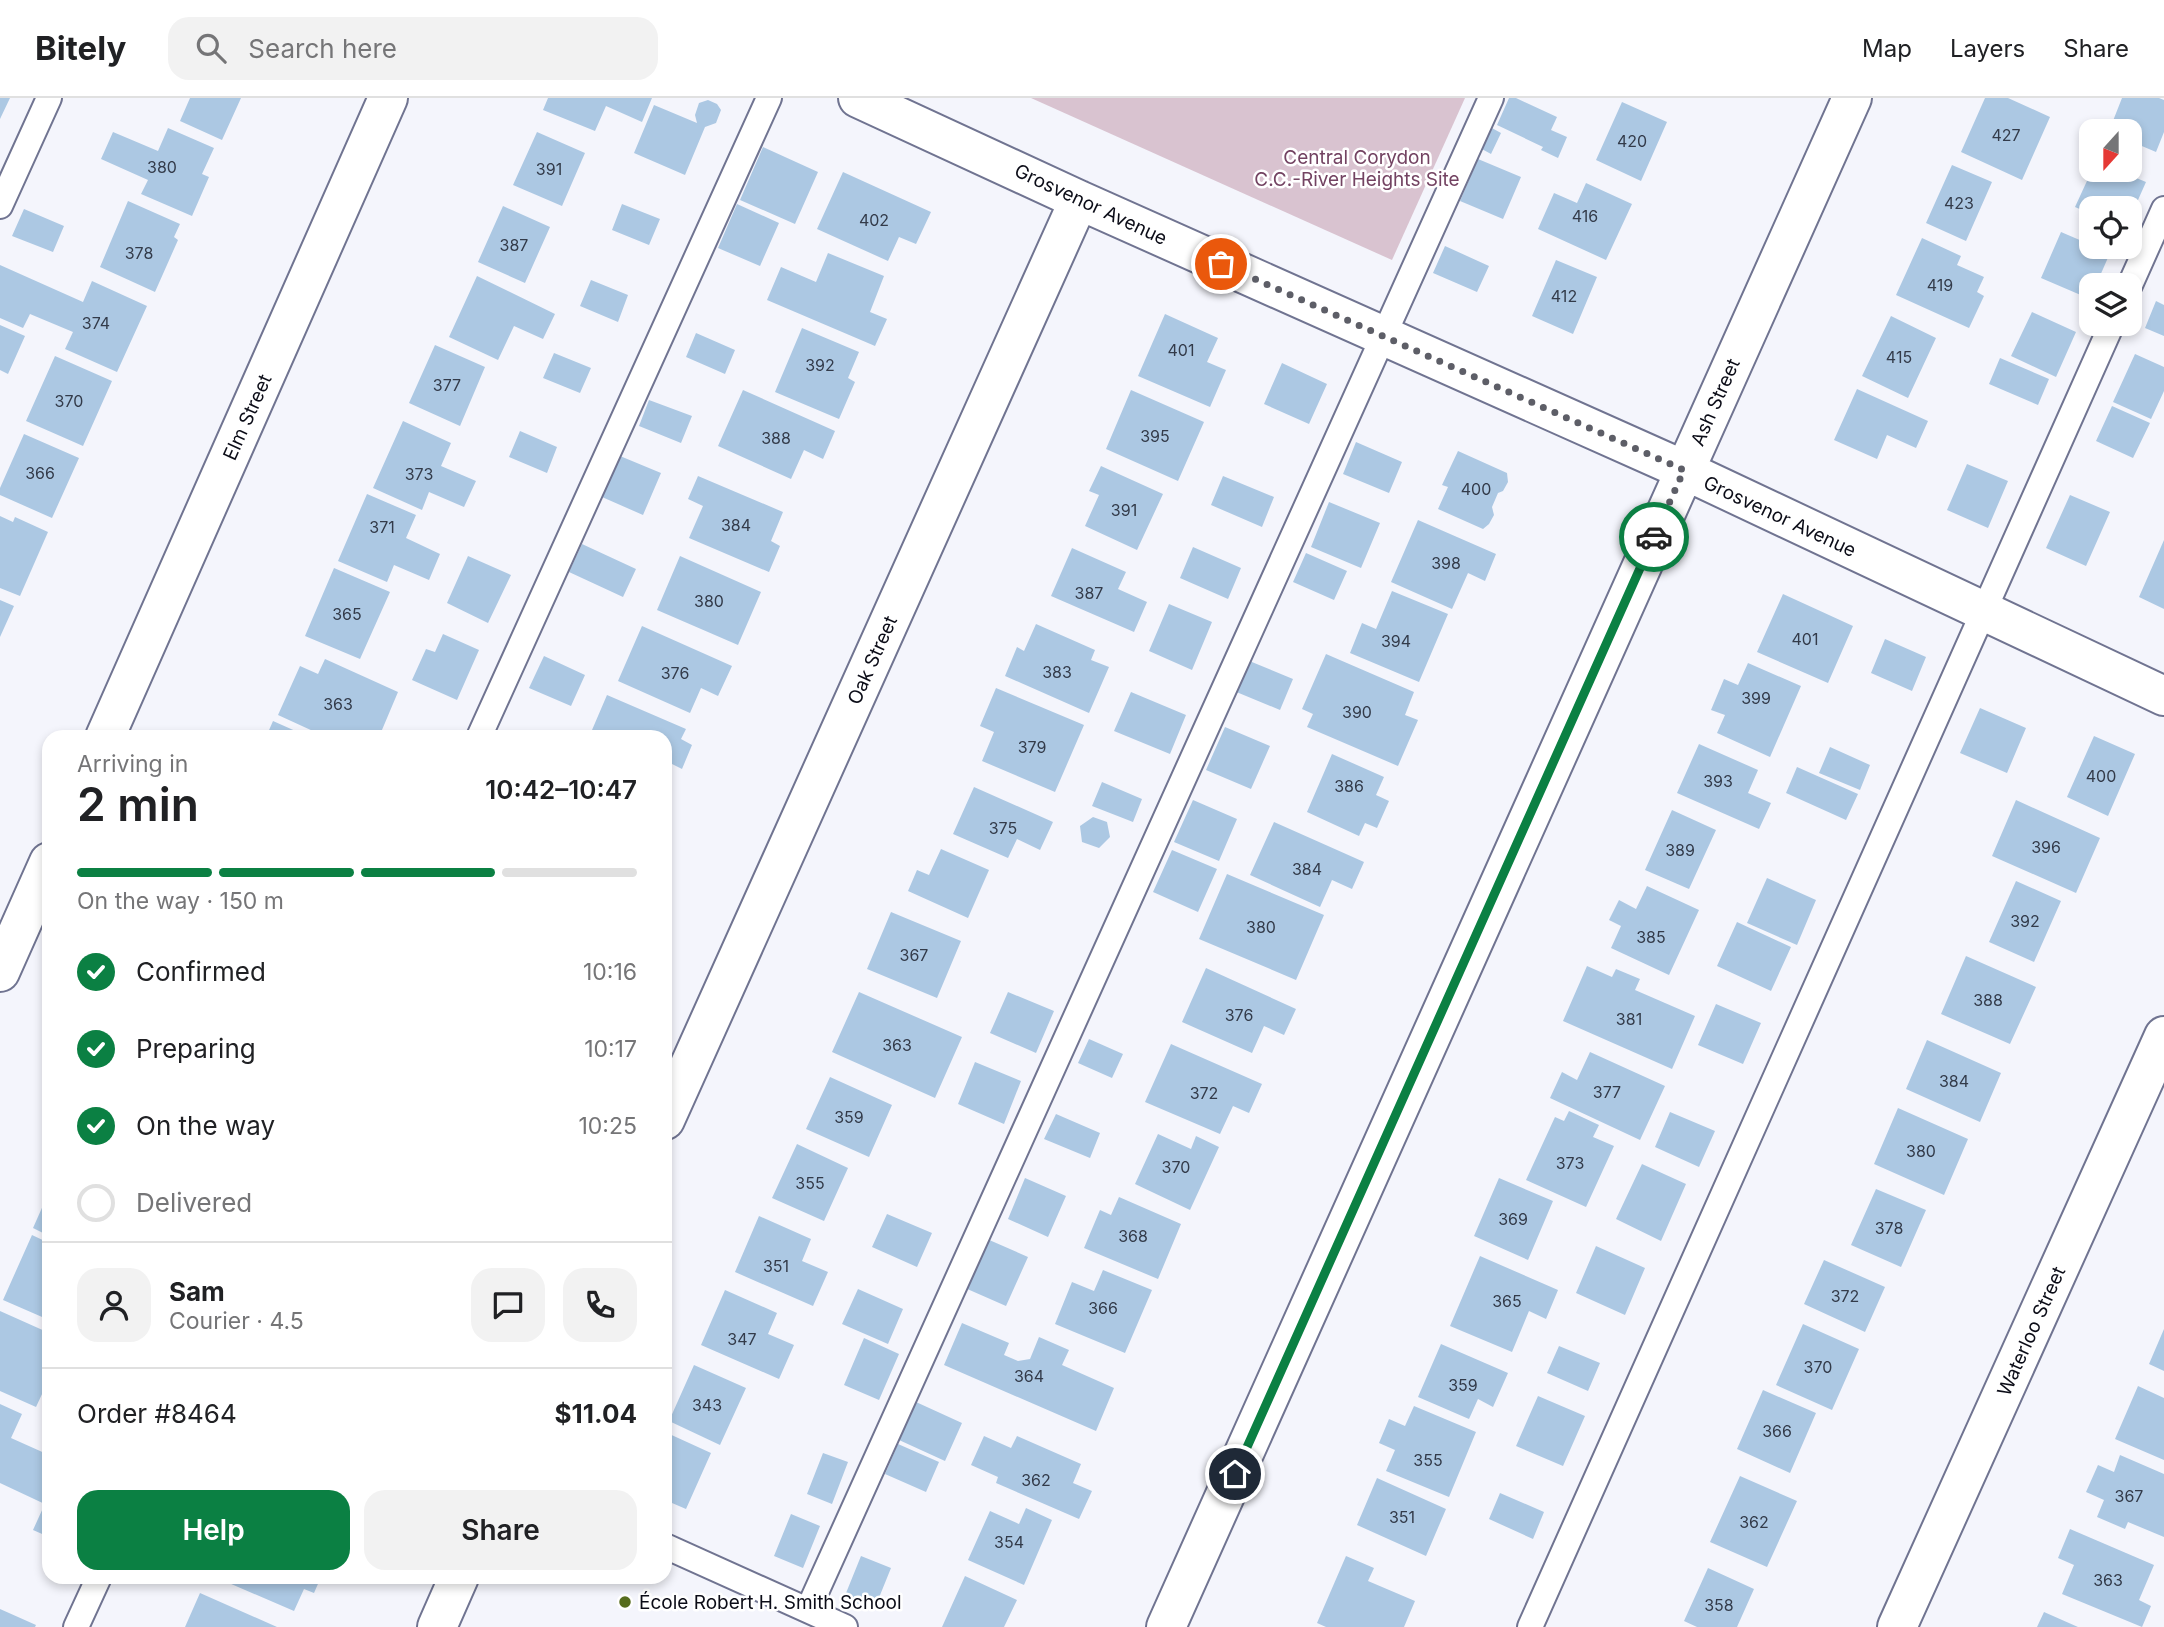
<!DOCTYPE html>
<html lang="en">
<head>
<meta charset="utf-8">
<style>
  :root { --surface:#fff; --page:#f2f2f2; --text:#202124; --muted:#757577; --line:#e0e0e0; --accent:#0b8043 }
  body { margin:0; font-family:Inter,sans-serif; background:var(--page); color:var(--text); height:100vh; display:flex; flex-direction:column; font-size:26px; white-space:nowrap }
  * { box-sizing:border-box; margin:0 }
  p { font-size:23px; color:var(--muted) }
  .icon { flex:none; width:38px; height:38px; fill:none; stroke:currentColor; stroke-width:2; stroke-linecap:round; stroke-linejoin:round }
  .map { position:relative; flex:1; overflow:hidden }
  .side { position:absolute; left:42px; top:632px; width:630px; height:854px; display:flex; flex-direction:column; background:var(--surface); border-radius:21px; box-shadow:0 4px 10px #0003 }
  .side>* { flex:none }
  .needle { width:46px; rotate:201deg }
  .buttons { position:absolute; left:2079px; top:21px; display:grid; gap:14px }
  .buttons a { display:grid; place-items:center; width:63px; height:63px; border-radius:14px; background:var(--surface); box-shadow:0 4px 10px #0003; font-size:35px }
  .pin { position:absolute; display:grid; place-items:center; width:60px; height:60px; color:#fff; margin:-30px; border:4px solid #fff; border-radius:50%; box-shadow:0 2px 7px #0007 }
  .courier { position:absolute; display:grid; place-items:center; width:70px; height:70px; margin:-35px; border:5px solid #0b8043; border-radius:50%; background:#fff; color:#222; box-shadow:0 2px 9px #0007 }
  .summary em { font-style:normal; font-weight:600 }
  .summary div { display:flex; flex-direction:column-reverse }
  .summary { display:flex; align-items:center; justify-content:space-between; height:119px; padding:0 35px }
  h1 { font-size:46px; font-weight:600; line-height:52px }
  .bar { display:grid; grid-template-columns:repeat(4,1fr); gap:10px 7px; align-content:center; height:84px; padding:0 35px }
  .bar i { height:9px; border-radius:5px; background:var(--line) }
  .bar .on { background:var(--accent) }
  .bar p { grid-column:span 4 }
  .line { display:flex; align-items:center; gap:18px; padding:0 35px; border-top:2px solid var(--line) }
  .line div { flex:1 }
  .round { display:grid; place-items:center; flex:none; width:74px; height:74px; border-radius:21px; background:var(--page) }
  ol { padding:0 35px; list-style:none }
  li { display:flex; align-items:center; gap:21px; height:77px }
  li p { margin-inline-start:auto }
  li .icon { padding:7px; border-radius:50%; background:var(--accent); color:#fff; stroke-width:4 }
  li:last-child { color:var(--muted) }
  li i { width:38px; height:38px; border:4px solid var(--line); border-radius:50% }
  .button { display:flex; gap:14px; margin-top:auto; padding:14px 35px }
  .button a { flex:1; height:80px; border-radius:21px; background:var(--accent); color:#fff; font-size:28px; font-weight:600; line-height:80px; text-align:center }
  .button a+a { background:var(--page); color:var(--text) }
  header { display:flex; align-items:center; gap:42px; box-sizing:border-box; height:98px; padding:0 35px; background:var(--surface); border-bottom:2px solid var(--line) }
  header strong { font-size:33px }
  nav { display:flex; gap:38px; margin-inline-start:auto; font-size:24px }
  .search { width:490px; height:63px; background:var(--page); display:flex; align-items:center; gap:18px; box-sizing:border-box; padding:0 24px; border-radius:21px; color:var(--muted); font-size:26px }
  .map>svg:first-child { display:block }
</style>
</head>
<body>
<header>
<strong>Bitely</strong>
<div class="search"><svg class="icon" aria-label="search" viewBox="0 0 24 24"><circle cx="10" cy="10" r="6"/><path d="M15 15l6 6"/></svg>Search here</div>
<nav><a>Map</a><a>Layers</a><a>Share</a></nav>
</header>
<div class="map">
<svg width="2164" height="1529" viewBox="0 0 2164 1529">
  <rect width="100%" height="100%" fill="#f4f5fc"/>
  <path fill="#d9c3d0" d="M1031,0h434l-73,162z"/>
  <path fill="#acc8e3" d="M0,0h10l-10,21z
    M190,0h51l-19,42 -42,-19z
    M548,0h104l-10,24 -36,-16 -11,25 -52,-21z
    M1509,0h7l41,19 -6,13 16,7 -9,21 -17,-8 2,-3 -46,-22z
    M1985,0h23l42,19 -28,63 -61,-28z
    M2122,0h37l5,2v32l-8,20 -26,-11v-10h-21z
    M708,2l9,4 4,6 -5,13 -11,4 -20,48 -51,-22 20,-48 43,18 -2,-8 4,-12z
    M1622,4l45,20 -26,59 -45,-21z
    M1490,29l11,6 -10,21 -11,-6z
    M168,30l46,20 -12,26 7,3 -17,39 -51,-22 7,-14 -47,-21 12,-27 45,19z
    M537,34l48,21 -23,53 -49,-21z
    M763,49l55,25 -23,52 -55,-24z
    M1478,61l43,18 -18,42 -43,-18z
    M1952,67l40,17 -26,59 -40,-18z
    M2092,72h25l29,12 -16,36v-10h-39v6l-16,-7z
    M843,74l88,40 -15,32 -17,-7 -11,24 -71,-32z
    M1586,85l46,21 -26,56 -68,-31 16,-36 23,10z
    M128,103l52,23 -6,13 4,3 -23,52 -55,-25z
    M622,106l38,15 -11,26 -37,-15z
    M737,106l42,19 -19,43 -42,-18z
    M503,108l47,21 -25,56 -47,-21z
    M24,111l40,17 -11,26 -41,-16z
    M2061,134l49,21 -14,32h-5l-1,14 -49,-21z
    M1922,140l39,18 -4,9 27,12 -7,15 7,4 -15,32 -73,-33z
    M1445,148l44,20 -12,26 -44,-19z
    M828,155l56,23 -14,36 17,7 -12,27 -108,-46 14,-33 35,15z
    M1556,162l41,17 -24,57 -41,-18z
    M0,167l83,37 9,-21 55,25 -30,66 -52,-23 8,-17 -43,-18 -7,14 -23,-10z
    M477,178l78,38 -12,25 -29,-13 -16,34 -49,-23z
    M591,182l37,15 -10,27 -38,-16z
    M2156,203l8,4v31l-19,-8z
    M2032,214l44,20 -20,45 -45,-21z
    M1165,216l53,24 -11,24 19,8 -16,37 -72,-31z
    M1891,218l45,22 -28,60 -46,-22z
    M0,227l25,11 -17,38 -8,-4z
    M802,230l57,24 -11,26 7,4 -16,37 -64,-27z
    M696,235l39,17 -10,24 -39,-17z
    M435,247l50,22 -25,59 -51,-23z
    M554,255l37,15 -11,25 -37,-15z
    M2135,256l29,13v24l-13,28 -38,-17z
    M55,258l57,25 -29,65 -57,-25z
    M2000,260l49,21 -11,26 -49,-21z
    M1282,265l45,21 -18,40 -45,-20z
    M1857,291l71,32 -12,27 -29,-13 -10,24 -43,-19z
    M743,292l92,41 -12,28 -19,-9 -13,29 -73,-33z
    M1131,292l73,32 -26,59 -72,-32z
    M649,302l43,16 -11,27 -42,-17z
    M2112,308l38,17 -17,35 -37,-17z
    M403,323l48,22 -10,23 35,15 -12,26 -35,-15 -7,18 -49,-22z
    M520,333l37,16 -10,26 -38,-16z
    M24,336l55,24 -27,60 -52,-23v-7z
    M1356,344l46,20 -13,31 -46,-19z
    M1458,353l49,22 1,9 -5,9 -5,2 -6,14 2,8 -5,9 -6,5 -45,-20 10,-22 -6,-2z
    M620,358l41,17 -18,42 -41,-18z
    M1967,366l41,17 -20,47 -41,-18z
    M1101,368l62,28 -26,56 -52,-24 14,-31 -10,-4z
    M698,378l85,36 -12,29 9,5 -11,26 -80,-34 14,-32 -15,-7z
    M1223,378l51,21 -12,30 -51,-22z
    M367,396l49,21 -10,23 34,16 -11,26 -35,-15 -7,17 -49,-21z
    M2070,397l40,17 -24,54 -40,-18z
    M1329,404l51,21 -19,45 -50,-21z
    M0,418l13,6 2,-5 33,15 -28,64 -20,-8z
    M1418,422l78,34 -11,27 -17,-8 -16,36 -61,-27z
    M2164,442v69l-25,-12z
    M582,446l54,25 -13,28 -54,-25z
    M1193,449l48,21 -13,31 -48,-21z
    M1072,450l54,24 -8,17 29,13 -13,30 -83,-36z
    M1306,455l41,18 -13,29 -41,-18z
    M468,458l43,19 -23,48 -41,-20z
    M680,458l81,36 -23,53 -81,-35z
    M334,470l56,24 -30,67 -55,-23z
    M1392,493l56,23 -29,68 -69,-29 12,-30 14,6z
    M1783,496l70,32 -25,57 -71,-31z
    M0,502l14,6 -14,31z
    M1169,506l43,18 -20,48 -43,-19z
    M1036,526l59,26 -4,10 18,7 -20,46 -84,-37 12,-29 7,4z
    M642,528l90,40 -14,30 -17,-8 -11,25 -72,-32z
    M443,536l36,16 -22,50 -45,-20 14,-31 9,3z
    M1885,541l41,18 -14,34 -41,-18z
    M1326,556l88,38 -9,23 13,5 -20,46 -91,-39 6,-13 -11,-5z
    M544,558l41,19 -14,31 -42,-18z
    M325,561l73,33 -19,45h-53l-48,-22 22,-49 18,8z
    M1247,562l46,19 -13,31 -46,-19z
    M1748,565l53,23 -31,71 -53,-24 8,-18 -14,-5 13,-31 14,6z
    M996,590l88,37 -29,67 -73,-31 12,-29 -14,-6z
    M1131,594l55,23 -16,39 -56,-23z
    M607,597l79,34 -5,10 11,6 -10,24 -14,-7 -3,6v-31h-76z
    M1980,610l46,20 -19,45 -47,-20z
    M273,623l36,16h-43z
    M1225,629l45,19 -19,43 -45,-19z
    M2094,638l41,18 -27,62 -41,-19z
    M1699,646l59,26 -10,23 23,10 -12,26 -82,-36z
    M1830,649l40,18 -10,25 -41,-17z
    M1332,656l52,23 -8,18 13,6 -12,27 -12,-5 -6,13 -52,-24z
    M1797,669l61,27 -12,26 -60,-27z
    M1102,684l40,17 -9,23 -41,-16z
    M974,689l79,35 -13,28 -23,-11 -9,19 -55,-24z
    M1193,702l44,19 -18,42 -45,-19z
    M2016,702l84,38 -24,55 -84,-37z
    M1672,712l44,20 -27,59 -44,-19z
    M1093,719l14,5 3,15 -11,11 -17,-6 -2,-16z
    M1274,724l90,40 -12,27 -20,-9 -12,27 -70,-32z
    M941,751l48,21 -21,48 -60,-27 9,-21 12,5z
    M1172,752l45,19 -19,43 -45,-20z
    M1227,776l97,41 -28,65 -97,-41z
    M1767,780l49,22 -19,45 -50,-22z
    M2016,783l45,20 -27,61 -45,-20z
    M1647,788l52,24 -30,65 -58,-27 10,-22 -12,-6 10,-20 17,9z
    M891,814l70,29 -24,57 -70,-29z
    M1737,824l54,25 -20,44 -54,-25z
    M1966,858l70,31 -26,57 -69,-30z
    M1587,868l25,11 4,-8 24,10 -5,11 60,26 -23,53 -109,-48z
    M1206,870l90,41 -12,26 -20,-9 -12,27 -70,-31z
    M859,894l103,45 -27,61 -103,-46z
    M1008,894l46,19 -18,42 -46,-20z
    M1716,906l45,19 -18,41 -45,-19z
    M1089,941l34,15 -11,24 -34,-15z
    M1927,942l74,33 -21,49 -74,-33z
    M1171,946l91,40 -13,29 -16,-7 -13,28 -75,-32z
    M1590,954l75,34 -25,54 -90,-42 12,-26 15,8z
    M975,964l46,19 -17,43 -46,-20z
    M830,979l62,28 -23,52 -63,-28z
    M1898,1010l70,31 -24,56 -70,-31z
    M1569,1013l30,14 -6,12 21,9 -28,61 -60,-27 29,-63 9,4z
    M1670,1014l45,19 -16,36 -44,-20z
    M1056,1016l44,19 -10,25 -46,-19z
    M1158,1036l33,15 5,-13 23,11 -29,63 -55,-26z
    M797,1046l51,24 -24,53 -52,-23z
    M1642,1066l44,20 -25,57 -45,-22z
    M1025,1080l41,18 -18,41 -40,-18z
    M1499,1080l54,23 -25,59 -54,-24z
    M1876,1091l50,21 -25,57 -50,-22z
    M49,1094v44l-16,-8z
    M1119,1099l62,27 -23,55 -74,-31 16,-38 11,5z
    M887,1116l45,19 -15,34 -45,-20z
    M759,1118l52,23 -9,22 26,11 -15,34 -78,-34z
    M32,1137l17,8v77l-46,-20z
    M987,1141l41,18 -22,49 -41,-18z
    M1596,1148l49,22 -20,47 -49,-22z
    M1480,1158l78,34 -12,29 -17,-8 -17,41 -62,-26z
    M1824,1162l61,27 -20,45 -61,-28z
    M1103,1172l49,20 -27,63 -70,-29 17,-42 22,9z
    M858,1191l45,20 -15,35 -46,-20z
    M725,1192l52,23 -9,21 26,11 -15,34 -78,-34z
    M0,1213l47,21 -4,9 6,2v36l-13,28 -36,-16z
    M962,1225l47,20 -5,12 14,6 12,-2 9,-22 30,13 -7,15 52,23 -18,43 -152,-66z
    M1803,1226l56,25 -27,61 -56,-25z
    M2164,1231v42l-15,-7z
    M864,1240l35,16 -20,46 -35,-15z
    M1441,1246l67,29 -15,34 -15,-8 -9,20 -51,-22z
    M1559,1248l41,17 -12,28 -41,-18z
    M694,1267l52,23 -26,57 -51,-24z
    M2138,1288l26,12v62l-49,-21z
    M1763,1292l53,23 -26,60 -53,-24z
    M1538,1298l47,20 -22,50 -47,-20z
    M916,1304l46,21 -17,38 -46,-21z
    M0,1306l22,10 -11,24 38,17v51l-49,-23z
    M1414,1308l62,26 -27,65 -63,-26 9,-21 -16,-7 10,-24 16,7z
    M665,1334l46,21 -25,56 -21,-9z
    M984,1338l27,12 6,-12 64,28 -8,19 19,8 -13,28 -83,-36 2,-6 -27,-12z
    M898,1346l41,18 -13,30 -41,-18z
    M823,1355l25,9 -16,42 -25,-10z
    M2120,1357l44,19v63l-36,-15 -3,7 -28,-12 7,-17 -18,-8 12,-27 16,7z
    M1740,1378l57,25 -30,66 -57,-25z
    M1377,1380l69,31 -20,47 -69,-31z
    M1500,1395l44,19 -11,27 -44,-20z
    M43,1410l6,2v27l-16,-7z
    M1026,1410l26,12 -28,65 -56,-25 22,-49 29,13z
    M791,1416l29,12 -17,42 -29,-12z
    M2070,1431l84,36 -15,35 12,6 -9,21 -80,-33 12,-29 -16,-7z
    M861,1458l30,12 -17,42 -30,-12z
    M1346,1458l28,12 -6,13 47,20 -11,26h-78l-9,-4z
    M1708,1470l46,21 -17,38h-40l-13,-6z
    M965,1478l52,24 -13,27h-62z
    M215,1479h106l-7,16 -10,-4 -10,22z
    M200,1495l77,34h-92z
    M0,1511l36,16 -1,2h-35z
    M2044,1514l34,15h-41z"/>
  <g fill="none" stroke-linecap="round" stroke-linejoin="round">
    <g stroke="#707491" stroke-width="28">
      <path id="service" d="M0,108l49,-108
        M2130,187l34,-76
        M479,639l290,-639
        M665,1448l180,81
        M808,1512l683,-1512
        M76,1529l23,-50
        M1530,1529l582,-1303"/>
    </g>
    <g stroke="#707491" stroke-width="42">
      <path id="minor" d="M858,0l221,102 605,270 480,226
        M105,639l283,-639
        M0,874l49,-110
        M665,1022l414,-920
        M437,1529l22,-50
        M1166,1529l686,-1529
        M1897,1529l267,-591"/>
    </g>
    <use href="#service" stroke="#fff" stroke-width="24"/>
    <use href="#minor" stroke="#fff" stroke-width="38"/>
  </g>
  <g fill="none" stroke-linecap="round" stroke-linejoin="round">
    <path stroke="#5d5e67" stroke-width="7" stroke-dasharray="0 12.6" d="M1221,166l463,206 -30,67"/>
    <path stroke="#0b8043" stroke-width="9" d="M1235,1376l419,-937"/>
  </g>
  <circle fill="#566c1c" stroke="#fff" stroke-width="2.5" cx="625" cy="1504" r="7"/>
  <g text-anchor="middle" stroke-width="5" stroke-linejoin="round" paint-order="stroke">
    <g font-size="16" fill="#333b4a">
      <text x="2006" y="43">427</text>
      <text x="1632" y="49">420</text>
      <text x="162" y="75">380</text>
      <text x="549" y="77">391</text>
      <text x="1959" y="111">423</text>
      <text x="1585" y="124">416</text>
      <text x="874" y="128">402</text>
      <text x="514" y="153">387</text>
      <text x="139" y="161">378</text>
      <text x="1940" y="193">419</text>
      <text x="1564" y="204">412</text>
      <text x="96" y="231">374</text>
      <text x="1181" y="258">401</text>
      <text x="1899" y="265">415</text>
      <text x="820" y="273">392</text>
      <text x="447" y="293">377</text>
      <text x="69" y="309">370</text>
      <text x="1155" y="344">395</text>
      <text x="776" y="346">388</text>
      <text x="40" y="381">366</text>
      <text x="419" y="382">373</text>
      <text x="1476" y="397">400</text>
      <text x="1124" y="418">391</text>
      <text x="736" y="433">384</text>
      <text x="382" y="435">371</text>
      <text x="1446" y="471">398</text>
      <text x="1089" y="501">387</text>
      <text x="709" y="509">380</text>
      <text x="347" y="522">365</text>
      <text x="1805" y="547">401</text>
      <text x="1396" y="549">394</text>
      <text x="1057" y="580">383</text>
      <text x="675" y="581">376</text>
      <text x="1756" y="606">399</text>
      <text x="338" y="612">363</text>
      <text x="1357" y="620">390</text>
      <text x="1032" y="655">379</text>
      <text x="2101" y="684">400</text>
      <text x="1718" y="689">393</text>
      <text x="1349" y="694">386</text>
      <text x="1003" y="736">375</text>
      <text x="2046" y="755">396</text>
      <text x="1680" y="758">389</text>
      <text x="1307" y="777">384</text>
      <text x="2025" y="829">392</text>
      <text x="1261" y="835">380</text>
      <text x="1651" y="845">385</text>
      <text x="914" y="863">367</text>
      <text x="1988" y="908">388</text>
      <text x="1239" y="923">376</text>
      <text x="1629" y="927">381</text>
      <text x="897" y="953">363</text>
      <text x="1954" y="989">384</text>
      <text x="1607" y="1000">377</text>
      <text x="1204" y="1001">372</text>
      <text x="849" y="1025">359</text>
      <text x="1921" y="1059">380</text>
      <text x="1570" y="1071">373</text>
      <text x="1176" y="1075">370</text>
      <text x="810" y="1091">355</text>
      <text x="1513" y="1127">369</text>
      <text x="1889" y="1136">378</text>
      <text x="1133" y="1144">368</text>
      <text x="776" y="1174">351</text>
      <text x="1845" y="1204">372</text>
      <text x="1507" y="1209">365</text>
      <text x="1103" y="1216">366</text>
      <text x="742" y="1247">347</text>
      <text x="1818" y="1275">370</text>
      <text x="1029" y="1284">364</text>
      <text x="1463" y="1293">359</text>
      <text x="707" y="1313">343</text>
      <text x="1777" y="1339">366</text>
      <text x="1428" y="1368">355</text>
      <text x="1036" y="1388">362</text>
      <text x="2129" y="1404">367</text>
      <text x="1402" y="1425">351</text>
      <text x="1754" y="1430">362</text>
      <text x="1009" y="1450">354</text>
      <text x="2108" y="1488">363</text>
      <text x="1719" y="1513">358</text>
    </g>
    <g font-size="19" fill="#734362" stroke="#fff">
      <text x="1357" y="66">Central Corydon<tspan x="1357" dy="22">C.C.-River Heights Site</tspan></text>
    </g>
    <g font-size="19" fill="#0b0c17" stroke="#fff">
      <text transform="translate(1091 106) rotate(25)" y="7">Grosvenor Avenue</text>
      <text transform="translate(1715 304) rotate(-66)" y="7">Ash Street</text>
      <text transform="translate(247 319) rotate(-66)" y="7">Elm Street</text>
      <text transform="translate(1780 418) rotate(25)" y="7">Grosvenor Avenue</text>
      <text transform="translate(872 562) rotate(-66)" y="7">Oak Street</text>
      <text transform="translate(2031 1233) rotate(-66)" y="7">Waterloo Street</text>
    </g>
    <g font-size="19" fill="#0b0c17" stroke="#fff" text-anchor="start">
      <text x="639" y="1511">École Robert H. Smith School</text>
    </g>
  </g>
</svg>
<div class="buttons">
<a><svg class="needle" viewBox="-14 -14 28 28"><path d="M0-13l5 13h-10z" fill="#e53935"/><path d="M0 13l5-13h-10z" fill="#757577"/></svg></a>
<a><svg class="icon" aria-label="locate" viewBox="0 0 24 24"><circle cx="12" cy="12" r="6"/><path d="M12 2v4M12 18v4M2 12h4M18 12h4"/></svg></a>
<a><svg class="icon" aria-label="layers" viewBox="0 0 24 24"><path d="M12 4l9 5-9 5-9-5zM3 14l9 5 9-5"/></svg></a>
</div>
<div class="pin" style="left:1221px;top:166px;background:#ea580c"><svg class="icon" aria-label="bag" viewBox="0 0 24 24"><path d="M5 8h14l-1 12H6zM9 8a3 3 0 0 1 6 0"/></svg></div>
<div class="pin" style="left:1235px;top:1376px;background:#1f2937"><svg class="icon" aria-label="home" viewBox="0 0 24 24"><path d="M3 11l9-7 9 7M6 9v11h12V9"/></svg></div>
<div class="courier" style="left:1654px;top:439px"><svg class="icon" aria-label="car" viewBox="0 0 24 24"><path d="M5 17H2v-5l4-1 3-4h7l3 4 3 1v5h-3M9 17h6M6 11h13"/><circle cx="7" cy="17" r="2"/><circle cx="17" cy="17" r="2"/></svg></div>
<section class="side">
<div class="summary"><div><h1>2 min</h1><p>Arriving in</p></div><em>10:42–10:47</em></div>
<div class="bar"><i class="on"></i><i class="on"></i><i class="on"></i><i></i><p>On the way · 150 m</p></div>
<ol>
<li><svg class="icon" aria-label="check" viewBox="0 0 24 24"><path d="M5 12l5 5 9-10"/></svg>Confirmed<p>10:16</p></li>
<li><svg class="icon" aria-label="check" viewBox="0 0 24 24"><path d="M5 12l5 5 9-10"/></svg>Preparing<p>10:17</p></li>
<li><svg class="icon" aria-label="check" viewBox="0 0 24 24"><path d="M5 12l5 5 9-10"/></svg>On the way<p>10:25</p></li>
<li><i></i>Delivered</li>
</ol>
<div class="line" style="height:126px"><a class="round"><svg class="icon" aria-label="person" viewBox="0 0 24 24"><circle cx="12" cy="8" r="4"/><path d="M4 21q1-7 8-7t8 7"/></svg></a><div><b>Sam</b><p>Courier · 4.5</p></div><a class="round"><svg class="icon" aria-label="chat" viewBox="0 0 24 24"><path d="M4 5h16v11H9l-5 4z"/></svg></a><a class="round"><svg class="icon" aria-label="phone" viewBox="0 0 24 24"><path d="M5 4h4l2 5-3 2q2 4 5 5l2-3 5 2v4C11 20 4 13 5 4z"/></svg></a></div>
<div class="line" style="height:91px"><div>Order #8464</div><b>$11.04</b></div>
<div class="button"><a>Help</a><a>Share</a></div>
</section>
</div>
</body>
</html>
